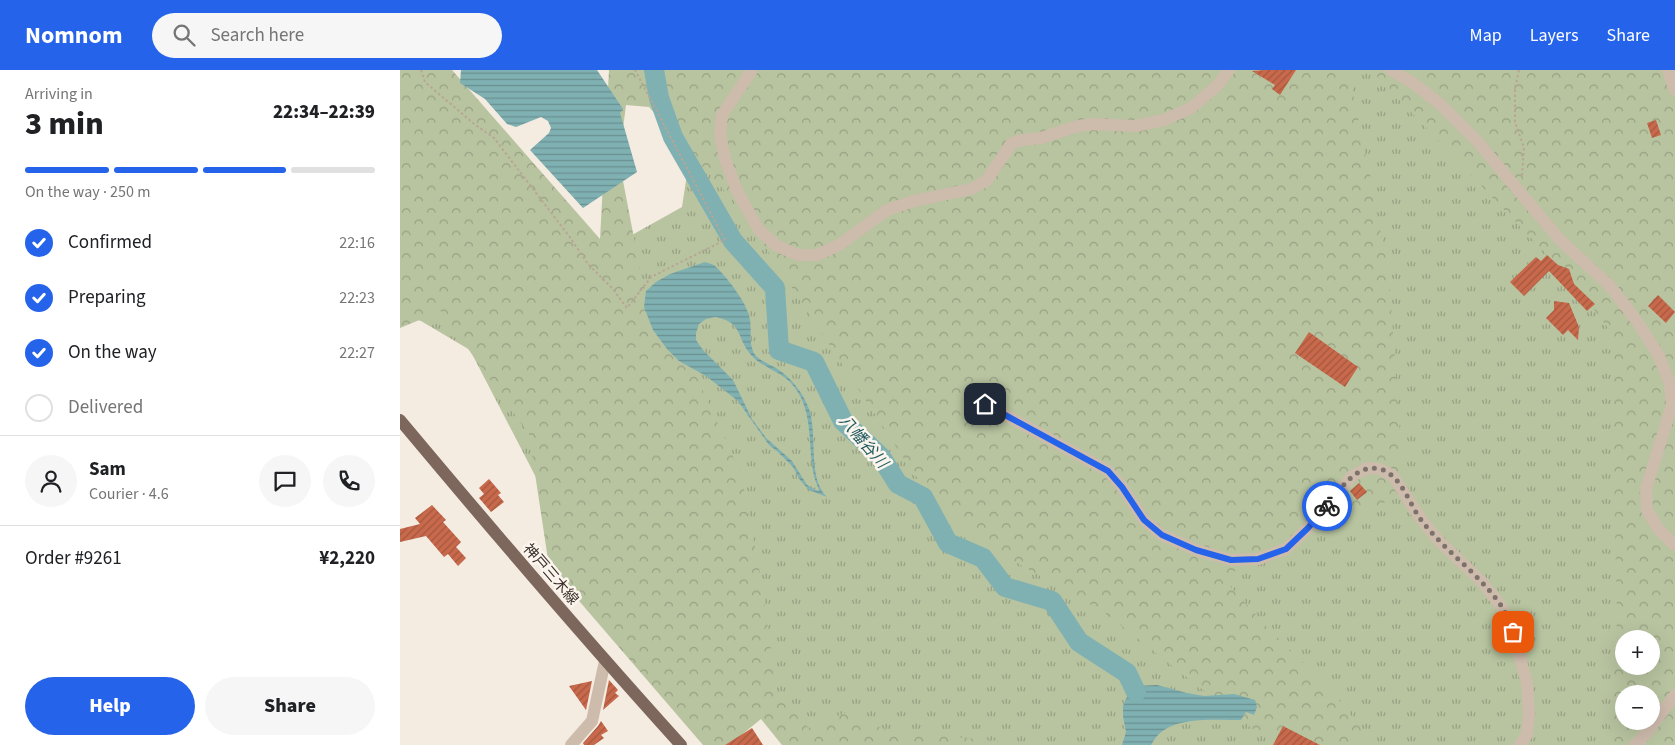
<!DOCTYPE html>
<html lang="en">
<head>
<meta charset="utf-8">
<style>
  :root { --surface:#fff; --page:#f6f6f6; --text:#202124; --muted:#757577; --line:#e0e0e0; --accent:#2563eb }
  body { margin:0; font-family:"Source Sans 3","Noto Sans JP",sans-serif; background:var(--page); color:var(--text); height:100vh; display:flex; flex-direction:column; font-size:19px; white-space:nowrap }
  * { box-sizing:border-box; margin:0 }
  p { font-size:16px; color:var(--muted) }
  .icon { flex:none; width:28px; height:28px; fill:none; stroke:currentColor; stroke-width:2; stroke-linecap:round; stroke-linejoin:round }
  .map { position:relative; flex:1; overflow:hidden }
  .sheet { display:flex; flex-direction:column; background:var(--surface); width:400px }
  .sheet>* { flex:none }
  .tools { position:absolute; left:1215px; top:560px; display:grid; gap:10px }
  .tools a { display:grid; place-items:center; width:45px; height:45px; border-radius:50%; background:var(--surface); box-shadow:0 5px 20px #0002; font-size:25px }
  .pin { position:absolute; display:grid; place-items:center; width:42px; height:42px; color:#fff; margin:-21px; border-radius:10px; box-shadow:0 2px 8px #0006 }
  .courier { position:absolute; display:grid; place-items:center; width:50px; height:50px; margin:-25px; border:4px solid #2563eb; border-radius:50%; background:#fff; color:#222; box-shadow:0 1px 6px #0007 }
  .overview em { font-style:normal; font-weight:800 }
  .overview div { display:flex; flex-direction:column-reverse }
  .overview { display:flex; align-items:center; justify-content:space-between; height:85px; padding:0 25px }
  h1 { font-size:32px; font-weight:800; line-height:38px }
  .bar { display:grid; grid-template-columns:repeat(4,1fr); gap:8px 5px; align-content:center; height:60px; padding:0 25px }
  .bar i { height:6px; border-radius:4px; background:var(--line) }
  .bar .current { background:var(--accent) }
  .bar p { grid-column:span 4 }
  .line { display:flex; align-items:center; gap:12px; padding:0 25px; border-top:1px solid var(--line) }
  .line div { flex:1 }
  .round { display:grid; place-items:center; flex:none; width:52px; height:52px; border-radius:26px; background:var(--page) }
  ol { padding:0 25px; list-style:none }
  li { display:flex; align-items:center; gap:15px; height:55px }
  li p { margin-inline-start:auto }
  li .icon { padding:5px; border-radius:50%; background:var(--accent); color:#fff; stroke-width:4 }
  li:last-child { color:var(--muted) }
  li i { width:28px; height:28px; border:2px solid var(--line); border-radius:50% }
  .primary-button { display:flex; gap:10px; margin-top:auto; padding:10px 25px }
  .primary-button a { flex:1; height:58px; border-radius:30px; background:var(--accent); color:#fff; font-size:20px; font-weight:800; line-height:58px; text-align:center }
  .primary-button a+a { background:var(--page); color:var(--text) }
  header { display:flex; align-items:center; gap:30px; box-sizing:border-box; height:70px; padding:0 25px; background:var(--accent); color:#fff }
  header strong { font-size:24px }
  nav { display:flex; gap:28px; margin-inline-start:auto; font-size:18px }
  .search { width:350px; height:45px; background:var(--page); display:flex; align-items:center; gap:12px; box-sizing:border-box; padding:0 18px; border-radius:28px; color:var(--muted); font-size:19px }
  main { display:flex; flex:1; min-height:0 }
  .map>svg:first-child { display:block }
</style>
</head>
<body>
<header>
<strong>Nomnom</strong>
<div class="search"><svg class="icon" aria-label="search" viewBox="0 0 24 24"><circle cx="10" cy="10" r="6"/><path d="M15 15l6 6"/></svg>Search here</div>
<nav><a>Map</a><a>Layers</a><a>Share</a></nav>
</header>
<main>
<section class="sheet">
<div class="overview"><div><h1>3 min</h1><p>Arriving in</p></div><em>22:34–22:39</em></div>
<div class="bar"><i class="current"></i><i class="current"></i><i class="current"></i><i></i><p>On the way · 250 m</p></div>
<ol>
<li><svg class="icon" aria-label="check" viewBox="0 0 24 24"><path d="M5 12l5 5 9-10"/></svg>Confirmed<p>22:16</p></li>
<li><svg class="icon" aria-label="check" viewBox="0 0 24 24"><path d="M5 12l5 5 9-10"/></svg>Preparing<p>22:23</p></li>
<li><svg class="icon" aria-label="check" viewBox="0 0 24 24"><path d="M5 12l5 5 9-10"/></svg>On the way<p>22:27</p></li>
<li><i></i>Delivered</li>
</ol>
<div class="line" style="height:90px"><a class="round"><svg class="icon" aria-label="person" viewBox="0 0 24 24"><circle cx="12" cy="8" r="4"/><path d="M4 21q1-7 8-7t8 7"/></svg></a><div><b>Sam</b><p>Courier · 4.6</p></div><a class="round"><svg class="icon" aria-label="chat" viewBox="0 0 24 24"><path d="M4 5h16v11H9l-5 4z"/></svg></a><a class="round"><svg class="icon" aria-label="phone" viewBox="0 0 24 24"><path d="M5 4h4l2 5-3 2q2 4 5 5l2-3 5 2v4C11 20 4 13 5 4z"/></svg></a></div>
<div class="line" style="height:65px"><div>Order #9261</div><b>¥2,220</b></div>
<div class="primary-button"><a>Help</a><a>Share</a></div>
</section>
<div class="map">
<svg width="1275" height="675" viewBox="0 0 1275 675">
  <defs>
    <pattern id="grass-tufts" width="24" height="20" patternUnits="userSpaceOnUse" patternTransform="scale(1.25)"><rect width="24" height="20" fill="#b8c4a0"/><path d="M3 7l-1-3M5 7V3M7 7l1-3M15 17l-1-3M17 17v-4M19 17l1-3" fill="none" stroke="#97a083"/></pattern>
    <pattern id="forest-crowns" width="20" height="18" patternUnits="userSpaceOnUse" patternTransform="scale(1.25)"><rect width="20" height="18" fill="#b8c4a0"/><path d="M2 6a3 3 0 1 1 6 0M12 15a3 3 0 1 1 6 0" fill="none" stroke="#97a083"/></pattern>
    <pattern id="water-rules" width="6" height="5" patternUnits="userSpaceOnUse" patternTransform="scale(1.25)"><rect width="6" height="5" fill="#7fb0b2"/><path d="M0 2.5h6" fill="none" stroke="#699091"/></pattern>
    <pattern id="building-hatch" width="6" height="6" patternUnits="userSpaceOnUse" patternTransform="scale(1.25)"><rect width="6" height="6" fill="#c8694b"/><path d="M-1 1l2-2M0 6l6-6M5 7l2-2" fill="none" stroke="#a4573f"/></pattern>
  </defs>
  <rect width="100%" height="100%" fill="#f4ebe1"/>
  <path fill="url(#grass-tufts)" fill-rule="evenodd" d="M0,0l191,188 91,-51 5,-33 -44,-104h970l62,675h-885l-249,-258 -71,-137 -49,-29 -21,-6zM1224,569h27v27h-27zM1224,624h27v27h-27z"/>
  <path fill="url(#forest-crowns)" fill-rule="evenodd" d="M0,0h52l148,169 9,-169h743l-1,12 38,192 15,220 -182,83 43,48 64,63 33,41 -3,16h-31l-70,-12 -153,-120 -128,-73 -63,-66 -175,-267 -90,-100 -23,-2 -7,55 24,125 49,82 49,107 21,110 15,111 32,33 38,-16 41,19 132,12 5,2h-243l-21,-26 -32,26h-26l-154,-179 -20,-132 -88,-123 -41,17z
    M971,0h304v675h-66l8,-126 -6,-287 -38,-50zM1224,569h27v27h-27zM1224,624h27v27h-27z"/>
  <path fill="url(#water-rules)" fill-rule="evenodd" d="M61,0h136l26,39 -3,4 17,59 -54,36 -53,-58 19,-17 2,-5 -3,-7 -7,-4 -25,10 -9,-3 -22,-25 -25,-16z
    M305,192c3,1 8,2 10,4 12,11 33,38 35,54 2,12 -2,26 6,36 5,5 14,9 20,12 15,9 27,25 33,41 9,26 -2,69 18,88l-18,-7 -9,-10 -7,-13 -15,-15 -9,-7 -31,-44 -32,-25 -27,-15 -12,-12 -14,-19 -9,-23 2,-16 10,-9 14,-8zM315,247c29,5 21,22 37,39 10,11 27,15 38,26 25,26 17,62 24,94 1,5 4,10 5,15l-3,-1 -9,-5 -15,-24 -26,-23 -14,-19 -19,-39 -30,-30 -7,-10v-7l3,-9 7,-5z
    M757,615l30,8 17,3 30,-2 21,6 2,7 -3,8 -8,-3 -5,8c-24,0 -65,-4 -83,15 -3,3 -5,7 -7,10h-29l4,-13 -3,-16v-10l7,-16 6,-4z"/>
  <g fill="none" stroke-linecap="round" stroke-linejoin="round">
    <path stroke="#7fb0b2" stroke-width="20" d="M254,0l5,28 14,39 60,104 42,47 4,62 35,12 29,59 38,36 17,27 25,13 25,46 35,15 22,29 47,14 27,41 48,31 9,19"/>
  </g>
  <path fill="url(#building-hatch)" d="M865,0h31l-16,25 -8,-6 3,-4 -23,-14z
    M1256,50l5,15 -9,3 -5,-15z
    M1147,185l11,10 11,4 5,15 21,20 -8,7 -38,-40 -25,25 -14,-14 26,-25 5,4z
    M1258,225l17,17 -9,11 -18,-17z
    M1154,231l15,2 10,24 -1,13 -10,-10 -5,5 -17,-17 8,-8z
    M909,262l49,35 -13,20 -50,-34z
    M89,409l12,14 -3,2 6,7 -13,10 -12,-14 5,-4 -5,-6z
    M959,413l8,9 -10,8 -7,-9z
    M32,435l14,15 -3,2 18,20 -5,5 10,11 -8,8 -10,-12 -4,3 -18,-21 -26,6v-13l20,-5 -5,-6z
    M209,610l9,10 -3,3 4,3 -16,14z
    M192,611l-6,29 -17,-24z
    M201,651l7,10 -7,4 3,3 -10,7h-10l-1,-2 15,-17z
    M883,656l37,19h-47z
    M352,658l11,17h-38z"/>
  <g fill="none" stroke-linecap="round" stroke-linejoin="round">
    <path stroke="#b9a596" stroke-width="2" stroke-dasharray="2.5 2.5" stroke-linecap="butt" d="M21,0l4,12 48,41 21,15 75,98 19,28 24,24 15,20 24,-31 74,-37 -90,-170
      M1119,0l-4,18v34l9,26 -2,28"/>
    <path stroke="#cdbbac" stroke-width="12" d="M352,0l-30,45 -2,19 5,25 12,32 22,39 18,16 21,9h19l22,-10 48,-35 27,-9 57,-12 15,-8 26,-38 10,-3 19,-2 37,-12 16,-2 41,2 29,-6 27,-12 27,-23 11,-15
      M991,0l22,13 27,21 37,37 83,99 50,46 24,31 24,37 12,30 2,21 -26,84 1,21 12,20 16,15
      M1268,0l7,20
      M585,334l123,67 14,16 22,33 18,15 34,15 35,10 27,-1 28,-10 22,-21 44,-52 15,-8 13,1 13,7 28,43 18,22 43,41 19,24 12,26 14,51 2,31 -2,20 -7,11
      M171,675l21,-24 13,-60
      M1235,675l9,-9 31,-41"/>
    <path stroke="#7d675c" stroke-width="12" d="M0,350c92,110 185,219 281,325"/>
  </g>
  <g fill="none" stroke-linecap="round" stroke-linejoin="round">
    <path stroke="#7c716b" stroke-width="5" stroke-dasharray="0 9" d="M927,436c13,-16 29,-43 53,-37 22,6 29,36 42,52 23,30 56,52 78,83 6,8 9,19 13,28"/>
    <path stroke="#2563eb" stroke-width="6" d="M585,334l123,67 14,16 22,33 18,15 34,15 35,10 27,-1 28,-10 22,-21 19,-22"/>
  </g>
  <g text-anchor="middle" stroke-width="5" stroke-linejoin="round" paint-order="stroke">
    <g font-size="15" fill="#3b302b" stroke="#fbf5ee">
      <text transform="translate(151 504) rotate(49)" y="5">神戸三木線</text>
    </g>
    <g font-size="16" font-style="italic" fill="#1f5a5e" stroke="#fbf5ee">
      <text transform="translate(464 371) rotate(49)" y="6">八幡谷川</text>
    </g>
  </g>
</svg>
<div class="tools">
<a>+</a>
<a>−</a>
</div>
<div class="pin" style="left:1113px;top:562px;background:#ea580c"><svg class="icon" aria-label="bag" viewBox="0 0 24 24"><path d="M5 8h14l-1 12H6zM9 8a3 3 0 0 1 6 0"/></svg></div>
<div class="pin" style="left:585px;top:334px;background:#1f2937"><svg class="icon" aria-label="home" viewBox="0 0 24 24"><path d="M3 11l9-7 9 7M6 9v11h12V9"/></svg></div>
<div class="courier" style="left:927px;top:436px"><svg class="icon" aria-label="bike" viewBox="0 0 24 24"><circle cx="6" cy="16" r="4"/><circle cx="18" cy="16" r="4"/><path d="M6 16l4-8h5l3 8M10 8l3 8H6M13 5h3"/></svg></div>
</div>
</main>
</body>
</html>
